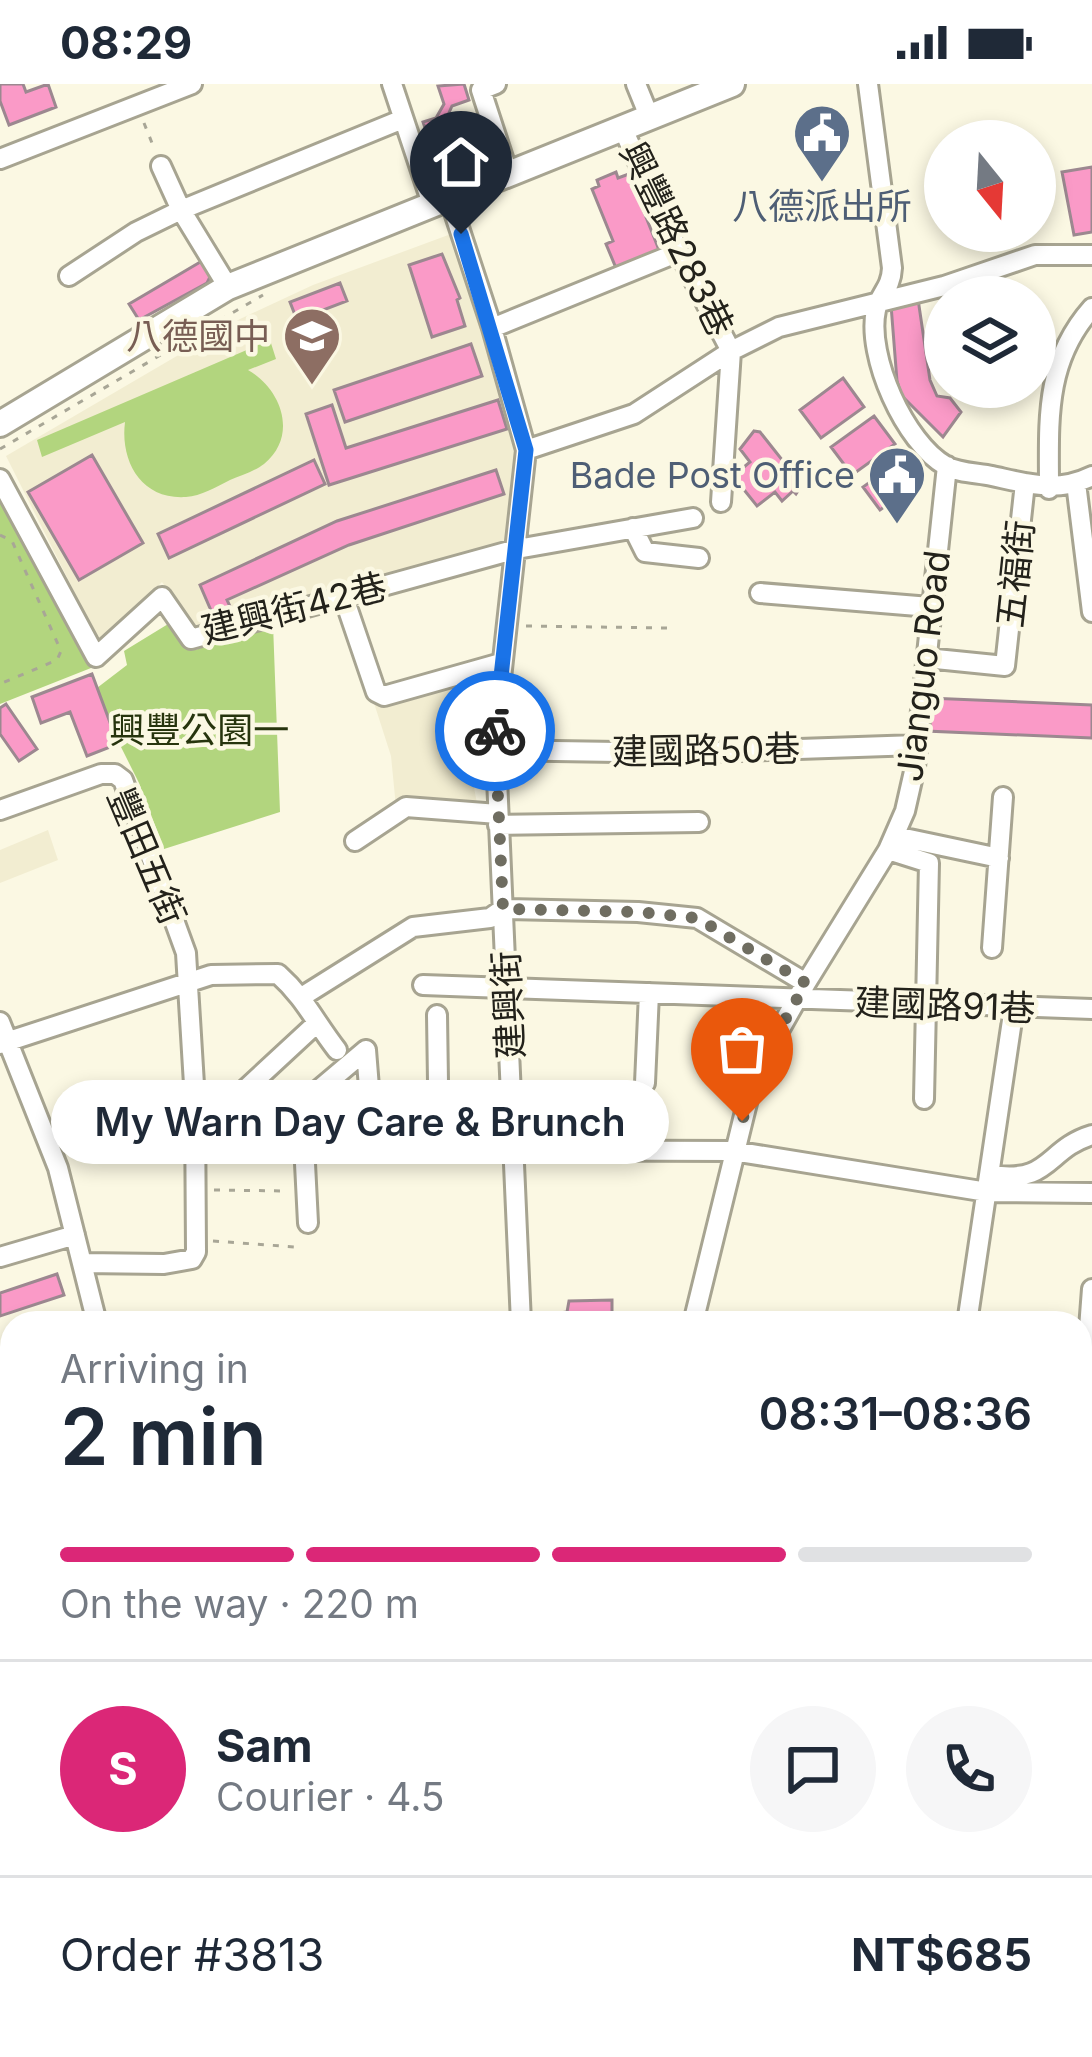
<!DOCTYPE html>
<html lang="en">
<head>
<meta charset="utf-8">
<style>
  :root { --surface:#fff; --page:#f6f6f7; --text:#1f2937; --muted:#747a83; --line:#e0e1e3; --accent:#db2777 }
  body { margin:0; font-family:Inter,"Noto Sans TC",sans-serif; background:var(--page); color:var(--text); height:100vh; display:flex; flex-direction:column; font-size:45px; white-space:nowrap }
  * { box-sizing:border-box; margin:0 }
  p { font-size:39px; color:var(--muted) }
  .icon { flex:none; width:66px; height:66px; fill:none; stroke:currentColor; stroke-width:2; stroke-linecap:round; stroke-linejoin:round }
  .map { position:relative; flex:1; overflow:hidden }
  .panel { position:absolute; left:0px; top:1227px; width:1092px; height:747px; display:flex; flex-direction:column; background:var(--surface); border-radius:36px 36px 0 0; box-shadow:0 6px 18px #0003 }
  .panel>* { flex:none }
  .needle { width:78px; rotate:162deg }
  .tools { position:absolute; left:924px; top:36px; display:grid; gap:24px }
  .tools a { display:grid; place-items:center; width:132px; height:132px; border-radius:50%; background:var(--surface); box-shadow:0 6px 18px #0003; font-size:60px }
  .pin { position:absolute; display:grid; place-items:center; width:102px; height:102px; color:#fff; margin:-123px -51px; border-radius:50% 50% 50% 0; rotate:-45deg; box-shadow:0 0 12px #0007 }
  .pin .icon { rotate:45deg }
  .courier { position:absolute; display:grid; place-items:center; width:120px; height:120px; margin:-60px; border:9px solid #1a73e8; border-radius:50%; background:#fff; color:#222; box-shadow:0 3px 15px #0007 }
  .bubble { position:absolute; height:84px; border-radius:42px; background:var(--surface); box-shadow:0 6px 18px #0003; font-size:39px; font-weight:600; line-height:84px; text-align:center }
  .overview em { font-style:normal; font-weight:600 }
  .overview div { display:flex; flex-direction:column-reverse }
  .overview { display:flex; align-items:center; justify-content:space-between; height:204px; padding:0 60px }
  h1 { font-size:78px; font-weight:600; line-height:90px }
  .bar { display:grid; grid-template-columns:repeat(4,1fr); gap:18px 12px; align-content:center; height:144px; padding:0 60px }
  .bar i { height:15px; border-radius:9px; background:var(--line) }
  .bar .active { background:var(--accent) }
  .bar p { grid-column:span 4 }
  .line { display:flex; align-items:center; gap:30px; padding:0 60px; border-top:3px solid var(--line) }
  .line div { flex:1 }
  .round { display:grid; place-items:center; flex:none; width:126px; height:126px; border-radius:63px; background:var(--page) }
  .status { display:flex; justify-content:space-between; align-items:center; height:84px; padding:0 60px; background:var(--surface); direction:ltr }
  .status svg { height:33px; fill:currentColor }
  .map>svg:first-child { display:block }
</style>
</head>
<body>
<div class="status"><b>08:29</b><svg viewBox="0 0 49 12"><path d="M0 12V9h3v3zM5 12V6h3v6zM10 12V3h3v9zM15 12V0h3v12zM26 1h20v11H26zM47 4h2v5h-2z"/></svg></div>
<div class="map">
<svg width="1092" height="1973" viewBox="0 0 1092 1973">
  <rect width="100%" height="100%" fill="#fbf8e3"/>
  <path fill="#f2edd1" d="M451,150l71,221 -11,89 -315,86 -34,-48 -59,60 -10,-13 -87,-173 234,-137 73,-34z
    M454,595l24,130 -82,-2 -5,-51 -17,-53z
    M48,746l10,30 -58,23v-33z"/>
  <path fill="#b2d57e" d="M270,256l6,19 -28,11c33,19 51,65 16,94 -9,7 -24,12 -34,16 -14,7 -29,16 -44,17 -45,3 -66,-36 -61,-75l-83,35 -5,-17z
    M0,407l88,156 3,21 -91,36z
    M173,537l22,29 78,-26 7,188 -116,37 -25,-66 -46,-92 34,-26 -3,-14z"/>
  <path fill="#fa9ac7" stroke="#9c8890" stroke-width="3" d="M0,0h23l3,8 22,-8 8,23 -47,18 -9,-24z
    M464,0l5,16 -17,6 -4,9 18,52 -15,6 -2,-5 -9,4 -17,-50 13,-4 8,-14 -6,-18z
    M1092,83v65l-18,3 -12,-63z
    M616,88l2,6 11,-4 30,76 -43,18 -10,-24 7,-3 -21,-52 7,-3 -2,-6z
    M442,170l18,44 -3,2 8,26 -33,11 -23,-72z
    M202,177l9,14 -4,8 -68,37 -10,-16z
    M340,199l7,18 -50,19 -7,-18z
    M918,215l12,81 7,16 13,2 11,14 -18,25 -42,-42 -4,-14 -6,-76z
    M471,260l11,32 -137,46 -11,-32z
    M843,294l21,29 -43,31 -21,-28z
    M498,316l9,29 -178,56 -23,-71 26,-9 14,43z
    M874,332l21,28 -43,31 -21,-28z
    M754,347l6,1 42,53 -6,9 -3,-3 -11,10 -7,-9 -18,14 -20,-25 2,-10 11,-9 -10,-13z
    M92,371l51,88 -64,37 -51,-88z
    M906,372l17,23 -43,31 -17,-23z
    M314,376l11,24 -156,74 -11,-24z
    M496,386l8,24 -155,51 -122,55 7,15 -18,7 -16,-37 137,-64z
    M92,590l26,70 -31,12 -17,-44 -29,11 -9,-26z
    M928,614l164,7v33l-166,-7z
    M6,620l31,45 -18,12 -19,-27v-26z
    M57,1190l7,21 -64,21v-23z
    M612,1216v23h-61v-9l16,-2 2,-11z
    M155,1962h57l1,11h-58z
    M155,1962v11h-57v-9z
    M212,1962h58v11h-57z
    M890,1962h60l-24,11h-31z"/>
  <g fill="none" stroke-linecap="round" stroke-linejoin="round">
    <g stroke="#a7a491" stroke-width="24">
      <path id="minor" d="M392,0l40,120
        M496,0l-15,6 27,83
        M636,0l13,32
        M868,0l24,184c-1,21 -12,25 -16,42 -10,46 29,133 70,156 12,7 33,7 46,10 37,8 65,17 100,0
        M622,43l57,125 52,99 -10,151
        M0,75l192,-75
        M161,82l20,44 47,77
        M449,113l43,131 34,122 -31,283 26,590
        M69,192l67,-44 45,-22 222,-91
        M492,244l187,-76
        M526,366l108,-36 97,-63 48,-24 165,-41 91,-31h57
        M0,395l96,178 66,-60 29,42 326,-90 176,-31
        M1076,399l16,129
        M1049,405c0,-68 -5,-127 43,-181
        M633,444l12,24 54,6
        M760,509l170,14
        M344,514l32,94 8,4 117,-33
        M926,574l79,8 20,-183
        M495,666l186,3 236,-8
        M0,726l101,-36h14l8,6 63,173 9,148 1,151 -4,7 -28,5 -82,-1
        M498,741l201,-3
        M895,752l104,22
        M355,757l51,-34 92,7
        M888,766l41,13 -5,236
        M992,864l11,-151
        M423,901l669,24
        M303,912l110,-69 77,-9 13,-9 135,3 59,6 109,65
        M437,931l2,134
        M0,938l58,146 39,155
        M0,960l211,-69 67,-1c27,24 37,48 59,76
        M366,966l8,100 359,1 254,41 105,1
        M645,999l4,-90
        M195,1017l41,-3 81,-75
        M992,1091c59,9 54,-26 100,-40
        M308,1139l-6,-119 64,-54
        M0,1173l75,-22
        M158,1239h17
        M693,1239l57,-232 14,-34 42,-74 82,-133 17,-39 10,-44 32,-301
        M967,1239l47,-316
        M1080,1303l7,-32 5,-66
        M1080,1501l10,1
        M0,1626l12,-3
        M1080,1651l12,2
        M0,1798l12,-3
        M1080,1812l12,-6
        M0,1928l12,-4
        M1080,1957l12,-2
        M348,1962l4,11
        M579,1962l1,11
        M736,1973l25,-11
        M1021,1973l40,-11"/>
    </g>
    <g stroke="#a7a491" stroke-width="30">
      <path id="major" d="M0,340l228,-137 504,-203"/>
    </g>
    <path stroke="#a8a696" stroke-width="3" stroke-dasharray="6 9" stroke-linecap="butt" d="M144,39l10,25
      M0,365l263,-154
      M0,451l12,6 49,110 -4,9 -57,24
      M526,542l141,2
      M213,1055l74,1
      M214,1106l74,1
      M213,1157l82,6"/>
    <use href="#minor" stroke="#fff" stroke-width="18"/>
    <use href="#major" stroke="#fff" stroke-width="24"/>
  </g>
  <g fill="none" stroke-linecap="round" stroke-linejoin="round">
    <path stroke="#6f6d61" stroke-width="12" stroke-dasharray="0 21.6" d="M495,647l8,178 135,3 59,6 109,65 -42,74 -22,64"/>
    <path stroke="#1a73e8" stroke-width="15" d="M461,150l65,216 -31,281"/>
  </g>
  <defs>
    <g id="civic-pin" transform="scale(3)"><path d="M0 17L-7.5 6A9.5 9.5 0 1 1 7.5 6Z" fill="#5c6f8a" stroke="#fbf8e3"/><path d="M-.6-6.5H3V-4.5H.6V-3L4-1V1h2V6H-6V1h2V-1L-.6-3ZM-1.2 2.5V6h2.4V2.5Z" fill="#fff"/></g>
    <g id="school-pin" transform="scale(3)"><path d="M0 17L-7.5 6A9.5 9.5 0 1 1 7.5 6Z" fill="#8d6e63" stroke="#fbf8e3"/><path d="M0-5L7-2L0 1L-7-2ZM-4 1L0 2.5L4 1V4Q0 6-4 4Z" fill="#fff"/></g>
  </defs>
  <g fill-rule="evenodd">
    <use href="#civic-pin" x="822" y="49"/>
    <use href="#school-pin" x="312" y="252"/>
    <use href="#civic-pin" x="897" y="391"/>
  </g>
  <g text-anchor="middle" stroke-width="9" stroke-linejoin="round" paint-order="stroke">
    <g font-size="36" fill="#4e5e75" stroke="#fbf8e3">
      <text x="822" y="135">八德派出所</text>
      <text x="855" y="404" text-anchor="end">Bade Post Office</text>
    </g>
    <g font-size="36" fill="#23221b" stroke="#fbf8e3">
      <text transform="translate(677 155) rotate(64)" y="13">興豐路283巷</text>
      <text transform="translate(1015 490) rotate(-84)" y="13">五福街</text>
      <text transform="translate(294 524) rotate(-14)" y="13">建興街42巷</text>
      <text transform="translate(923 582) rotate(-83)" y="13">Jianguo Road</text>
      <text transform="translate(706 666) rotate(-1)" y="13">建國路50巷</text>
      <text transform="translate(147 772) rotate(67)" y="13">豐田五街</text>
      <text transform="translate(508 921) rotate(-93)" y="13">建興街</text>
      <text transform="translate(945 921) rotate(2)" y="13">建國路91巷</text>
    </g>
    <g font-size="36" fill="#785e54" stroke="#fbf8e3" text-anchor="end">
      <text x="270" y="265">八德國中</text>
    </g>
    <g font-size="36" fill="#26340d" stroke="#fbf8e3">
      <text x="199" y="659">興豐公園一</text>
    </g>
  </g>
</svg>
<div class="tools">
<a><svg class="needle" viewBox="-14 -14 28 28"><path d="M0-13l5 13h-10z" fill="#e53935"/><path d="M0 13l5-13h-10z" fill="#747a83"/></svg></a>
<a><svg class="icon" aria-label="layers" viewBox="0 0 24 24"><path d="M12 4l9 5-9 5-9-5zM3 14l9 5 9-5"/></svg></a>
</div>
<div class="pin" style="left:742px;top:1037px;background:#ea580c"><svg class="icon" aria-label="bag" viewBox="0 0 24 24"><path d="M5 8h14l-1 12H6zM9 8a3 3 0 0 1 6 0"/></svg></div>
<div class="pin" style="left:461px;top:150px;background:#1f2937"><svg class="icon" aria-label="home" viewBox="0 0 24 24"><path d="M3 11l9-7 9 7M6 9v11h12V9"/></svg></div>
<div class="courier" style="left:495px;top:647px"><svg class="icon" aria-label="bike" viewBox="0 0 24 24"><circle cx="6" cy="16" r="4"/><circle cx="18" cy="16" r="4"/><path d="M6 16l4-8h5l3 8M10 8l3 8H6M13 5h3"/></svg></div>
<div class="bubble" style="left:51px;top:996px;width:618px">My Warn Day Care &amp; Brunch</div>
<section class="panel">
<div class="overview"><div><h1>2 min</h1><p>Arriving in</p></div><em>08:31–08:36</em></div>
<div class="bar"><i class="active"></i><i class="active"></i><i class="active"></i><i></i><p>On the way · 220 m</p></div>
<div class="line" style="height:216px"><b class="round" style="background:var(--accent);color:#fff">S</b><div><b>Sam</b><p>Courier · 4.5</p></div><a class="round"><svg class="icon" aria-label="chat" viewBox="0 0 24 24"><path d="M4 5h16v11H9l-5 4z"/></svg></a><a class="round"><svg class="icon" aria-label="phone" viewBox="0 0 24 24"><path d="M5 4h4l2 5-3 2q2 4 5 5l2-3 5 2v4C11 20 4 13 5 4z"/></svg></a></div>
<div class="line" style="height:156px"><div>Order #3813</div><b>NT$685</b></div>
</section>
</div>
</body>
</html>
